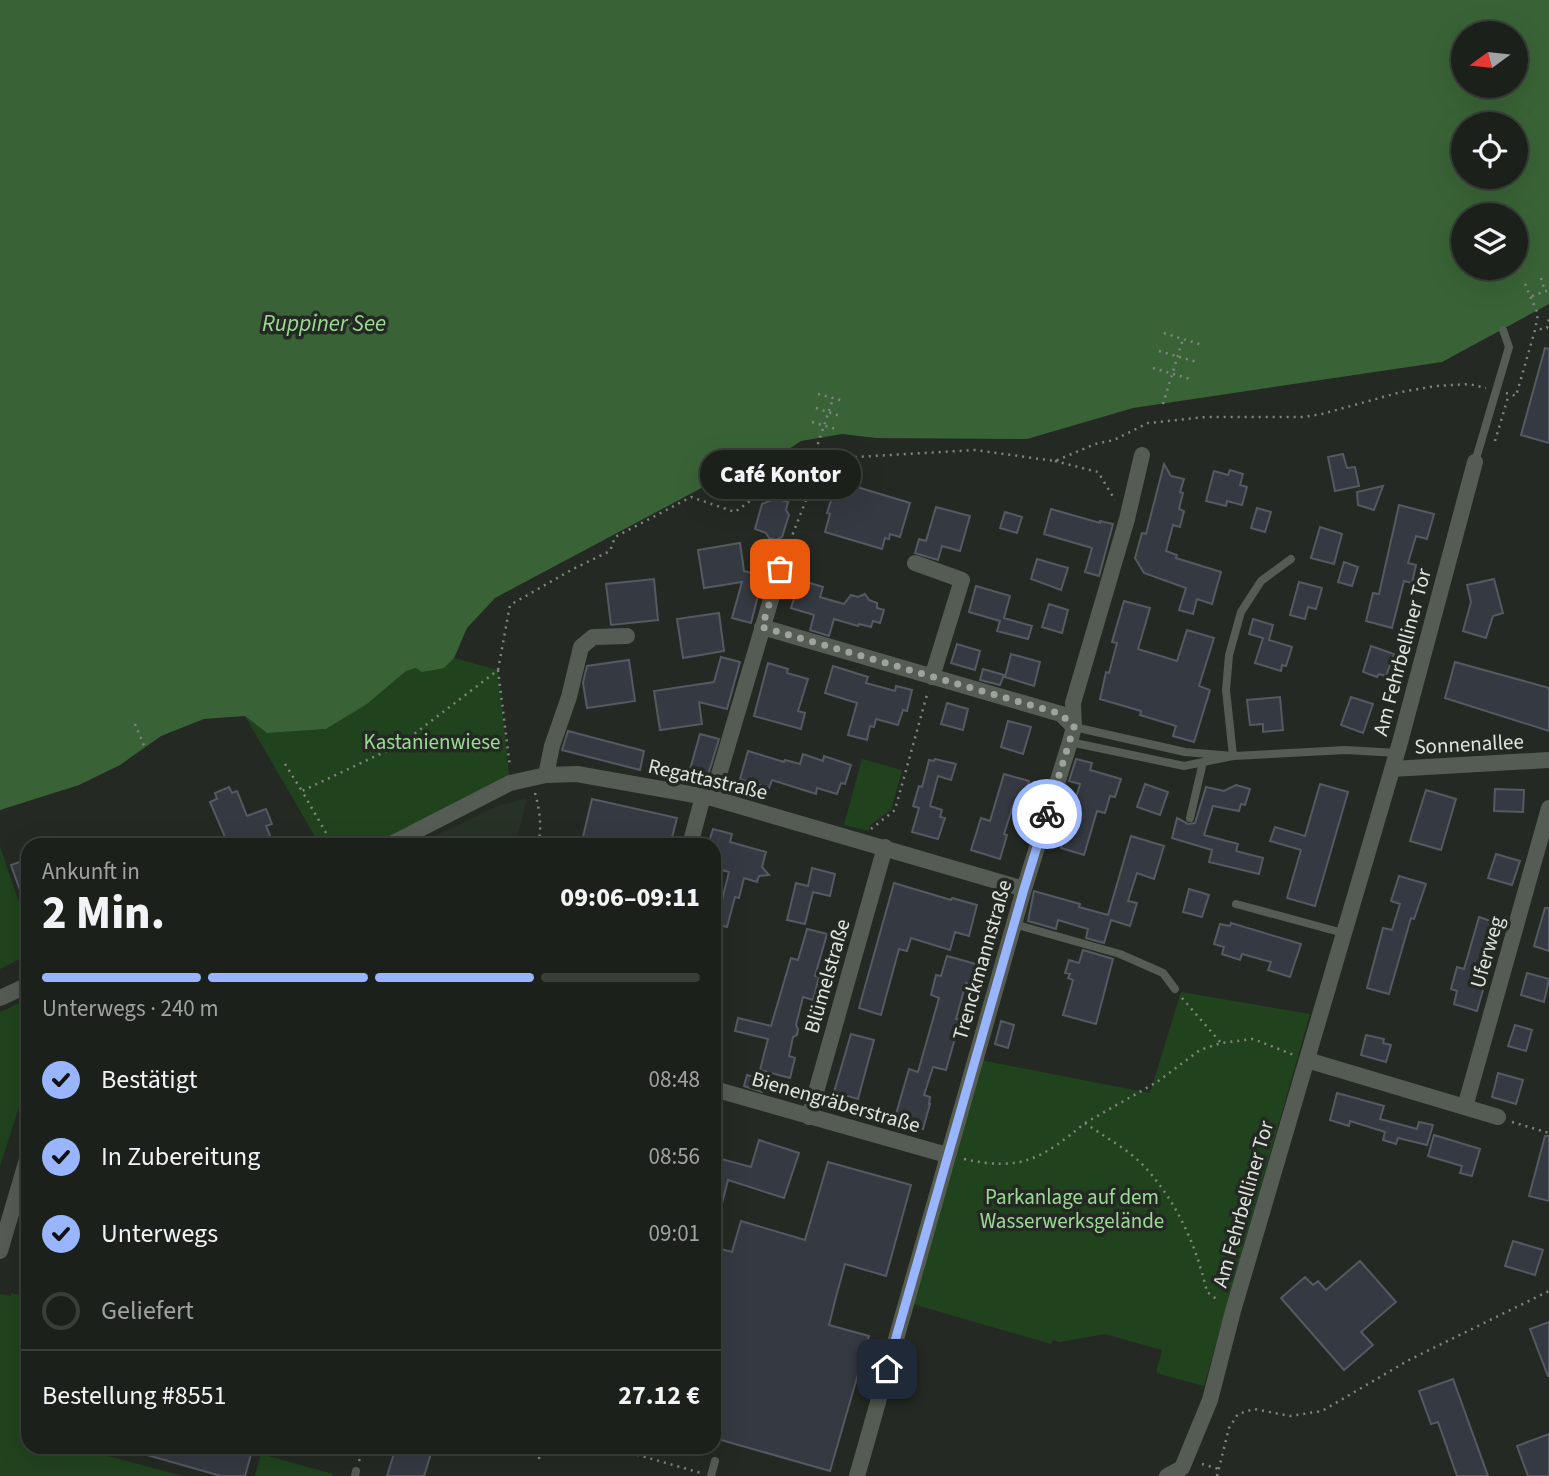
<!DOCTYPE html>
<html lang="de">
<head>
<meta charset="utf-8">
<style>
  :root { --surface:#1b201a; --page:#282d27; --text:#f1f3f6; --muted:#a0a3a2; --line:#393e39; --accent:#98b5fd }
  body { margin:0; font-family:"Source Sans 3",sans-serif; background:var(--page); color:var(--text); height:100vh; display:flex; flex-direction:column; font-size:26px; white-space:nowrap }
  * { box-sizing:border-box; margin:0 }
  p { font-size:23px; color:var(--muted) }
  .icon { flex:none; width:38px; height:38px; fill:none; stroke:currentColor; stroke-width:2; stroke-linecap:round; stroke-linejoin:round }
  .map { position:relative; flex:1; overflow:hidden }
  .drawer { position:absolute; left:21px; top:838px; width:700px; height:616px; display:flex; flex-direction:column; background:var(--surface); border-radius:21px; box-shadow:0 7px 28px #0002,0 0 0 2px var(--line) }
  .drawer>* { flex:none }
  .needle { width:46px; rotate:255deg }
  .fabs { position:absolute; left:1451px; top:21px; display:grid; gap:14px }
  .fabs a { display:grid; place-items:center; width:77px; height:77px; border-radius:50%; background:var(--surface); box-shadow:0 7px 28px #0002,0 0 0 2px var(--line); font-size:35px }
  .pin { position:absolute; display:grid; place-items:center; width:60px; height:60px; color:#fff; margin:-30px; border-radius:14px; box-shadow:0 4px 10px #0006 }
  .courier { position:absolute; display:grid; place-items:center; width:70px; height:70px; margin:-35px; border:5px solid #98b5fd; border-radius:50%; background:#fff; color:#222; box-shadow:0 2px 9px #0007 }
  .bubble { position:absolute; height:49px; border-radius:24px; background:var(--surface); box-shadow:0 7px 28px #0002,0 0 0 2px var(--line); font-size:23px; font-weight:800; line-height:49px; text-align:center }
  .summary em { font-style:normal; font-weight:800 }
  .summary div { display:flex; flex-direction:column-reverse }
  .summary { display:flex; align-items:center; justify-content:space-between; height:119px; padding:0 21px }
  h1 { font-size:46px; font-weight:800; line-height:52px }
  .bar { display:grid; grid-template-columns:repeat(4,1fr); gap:10px 7px; align-content:center; height:84px; padding:0 21px }
  .bar i { height:9px; border-radius:5px; background:var(--line) }
  .bar .active { background:var(--accent) }
  .bar p { grid-column:span 4 }
  .line { display:flex; align-items:center; gap:18px; padding:0 21px; border-top:2px solid var(--line) }
  .line div { flex:1 }
  ol { padding:0 21px; list-style:none }
  li { display:flex; align-items:center; gap:21px; height:77px }
  li p { margin-inline-start:auto }
  li .icon { padding:7px; border-radius:50%; background:var(--accent); color:#111; stroke-width:4 }
  li:last-child { color:var(--muted) }
  li i { width:38px; height:38px; border:4px solid var(--line); border-radius:50% }
  .map>svg:first-child { display:block }
</style>
</head>
<body>
<div class="map">
<svg width="1549" height="1476" viewBox="0 0 1549 1476">
  <rect width="100%" height="100%" fill="#242a23"/>
  <path fill="#273226" d="M527,798l-12,47h-99l79,-38z"/>
  <path fill="#20431e" d="M454,658l44,12 12,113 -121,62h-69l-75,-129 22,17 59,-4 41,-25 39,-33 10,-3h28z
    M862,759l40,11 -11,40 -21,15 -1,6 -25,-6z
    M0,847l28,81v27l-28,14z
    M1181,992l129,22 -106,372 -48,-13 6,-23 -57,-16 -45,8 -7,-2 -2,4 -138,-40 67,-244 170,33z
    M28,999v81l-28,86v-154z
    M11,1293l17,4v150h47l108,29h-183v-182l11,2z
    M261,1454l72,20 -1,2h-77z"/>
  <path fill="#396336" fill-rule="evenodd" d="M0,0h1549v304l-107,58 -309,46 -106,31 -151,-1 -34,-4 -41,7 -39,26 -53,17 -214,114 -28,30 -13,30 -10,10 -22,4 -6,-4 -10,3 -39,33 -41,25 -59,4 -22,-17 -41,3 -43,17 -41,29 -41,20 -79,25zM1463,33h53v53h-53zM1463,124h53v53h-53zM1463,215h53v53h-53z"/>
  <path fill="#353941" stroke="#555961" stroke-width="2" d="M1545,348l4,1v94l-28,-8z
    M1343,454l4,14 8,-1 4,19 -24,5 -7,-34z
    M1164,464l7,12 13,3 -4,13 3,1 -4,16 5,2 -4,16 -7,-2 -7,26 11,4 -1,3 45,14 -9,32 -15,-5 -4,15 -14,-4 7,-22 -42,-15 -9,-15 7,-25 4,1z
    M1230,470l13,4 -3,11 7,2 -5,18 -15,-4 -1,5 -20,-5 8,-30 14,4z
    M837,481l73,22 -10,34 -10,-3 -1,5 -4,-1 -3,11 -57,-17 5,-18 -3,-1z
    M1383,486l-9,24 -16,-5 -1,-13z
    M776,498l12,4 -2,8 3,5 -7,22 -6,3 -7,-2 -3,-5 -11,-4 7,-25z
    M1399,505l35,9 -7,25 -11,-3 -8,27 8,2 -4,18 -8,-2 -12,47 -26,-7 7,-28 6,1z
    M936,507l34,9 -10,35 -18,-5 -4,14 -23,-7 4,-14 7,2z
    M1257,508l14,4 -6,20 -14,-4z
    M1051,509l49,14v-2l13,3 -14,52 -14,-4 7,-24 -48,-14z
    M1005,512l17,5 -5,16 -17,-5z
    M1320,527l22,7 -8,30 -23,-6z
    M740,543l4,28 23,6 -6,16 -2,-1 -8,31 -19,-5 10,-36 -38,6 -6,-38z
    M1037,559l31,9 -7,22 -30,-11z
    M1344,562l14,5 -6,19 -14,-4z
    M654,579l4,41 -47,5 -5,-41z
    M1494,579l9,34 -10,3 -7,22 -23,-7 8,-29 -4,-17z
    M800,580l23,7 -3,10 24,7 7,-9 7,2 7,-3 4,6 8,3v5l7,2 -4,13 -7,-2 -2,6 -12,-3 -1,2 -24,-7 -5,17 -19,-6 4,-15 -23,-7z
    M1299,582l23,6 -6,21 -8,-2 -3,12 -15,-4z
    M976,586l34,10 -6,22 28,8 -4,13 -31,-8 3,-10 -31,-9z
    M1124,601l26,7 -12,41 39,12 10,-31 27,8 -15,48 11,4 -16,52 -21,-6 3,-10 -36,-11 1,-4 -41,-12 6,-27 3,1 8,-30 -5,-1z
    M1049,604l19,6 -6,23 -20,-6z
    M719,613l5,38 -41,7 -6,-39z
    M1253,619l20,6 -4,15 23,7 -6,19 -4,-1 -1,6 -26,-8 8,-25 -14,-4z
    M957,644l23,7 -5,19 -24,-7z
    M1371,646l23,8 -8,22 -7,-2 -2,3 -14,-5z
    M1011,654l29,8 -6,24 -29,-9z
    M721,657l19,5 -13,47 -28,-7 3,22 -42,6 -6,-39 60,-9z
    M629,660l6,41 -48,7 -4,-25 4,-17z
    M1455,662l94,26v43l-104,-33z
    M768,663l20,6 -1,4 21,6 -10,32 7,2 -4,16 -47,-13z
    M833,666l35,11 -2,6 29,8 1,-5 16,4 -5,21 -4,-1 -5,15 -22,-6 -2,8 -4,-1 -3,14 -19,-5 9,-32 -32,-10z
    M983,669l21,6 -4,10 -20,-5z
    M1280,697l3,33 -20,2v-8l-13,1 -3,-25z
    M1351,697l22,7 -10,29 -22,-8z
    M947,703l21,6 -5,21 -22,-6z
    M1008,721l23,6 -8,27 -22,-7z
    M568,731l76,20 -4,19 -78,-20z
    M700,734l19,5 -14,46 -18,-5z
    M748,751l36,11 1,-2 15,4 3,-10 20,7 1,-5 27,9 -6,19 -4,-1 -4,11 -20,-6 -1,6 -44,-14 -3,8 -29,-9z
    M935,759l21,5 -5,16 -13,-4 -8,30 12,4 -2,7 5,1 -7,21 -26,-7 7,-24 -6,-2 6,-20 3,1 7,-27 5,1z
    M1076,759l16,4 -2,7 31,9 -6,18 -5,-1 -5,17 -8,-2 -13,44 -23,-7 19,-64 -11,-3z
    M1004,774l25,7 -8,28 -8,-3 -9,28 3,1 -7,24 -29,-9 10,-32 9,3z
    M1145,784l23,8 -8,23 -23,-8z
    M1320,784l28,8 -33,114 -28,-8 14,-48 -31,-9 5,-14 30,9z
    M1236,785l14,4 -5,16 -4,-1 -2,7 -26,-5 -9,29 34,9 -2,7 27,7 -4,16 -50,-12 3,-12 -40,-12 5,-20 11,6 7,-1 11,-36 18,4z
    M229,787l3,6 5,-2 10,25 19,-7 6,15 -6,2 5,12 -19,7h-22l-1,-4 -2,1 -17,-40 7,-3 -2,-6z
    M1495,789l29,1 -1,22 -29,-1z
    M1426,790l30,9 -15,51 -31,-9z
    M592,799l85,19 -7,27h-89z
    M713,829l19,5 -2,8 36,10 -4,15 7,8 -10,1 -2,6 -13,-4 -5,20 -4,-1 -8,30 -11,-3 13,-52 -15,-4v-23h-6z
    M1131,836l33,10 -10,33 -17,-6 -9,28 9,2 -7,23 -19,-6 -7,23 -18,-5 2,-9 -30,-9 -2,9 -28,-8 6,-30 46,13 -1,3 29,8z
    M1496,854l24,7 -8,24 -24,-7z
    M28,859v48h-2l-15,-42z
    M812,868l23,6 -5,22 -17,-4 -8,32 -18,-4 9,-37 12,3z
    M1399,876l27,8 -12,35 -3,-1 -22,76 -22,-6 16,-60 9,2 8,-26 -9,-3z
    M894,883l57,17 1,-2 25,7 -8,31 -14,-4 -5,18 -39,-12 -4,13 -8,-2 -18,66 -22,-7z
    M1189,889l20,6 -7,22 -19,-5z
    M1545,908h4v43l-15,-5z
    M1479,917l23,8 -8,26 -5,-2 -7,25 5,2 -10,35 -23,-7 3,-13 -6,-2 6,-22 7,2z
    M1231,923l70,21 -11,33 -22,-7 3,-8 -29,-8 -2,6 -18,-6 2,-7 -10,-3 6,-20 10,2z
    M807,929l20,5 -12,42 4,1 -6,23 -10,-3 -7,28 2,4 -1,6 -4,2 -4,19 6,2 -5,20 -30,-8 8,-31 -33,-8 3,-13 33,8 20,-68 7,2z
    M1083,950l30,9 -17,65 -33,-9 10,-35 -5,-2 2,-4 -5,-1 4,-13 10,3z
    M947,956l29,8 -6,21 -4,-2 -10,36 12,3 -5,15 -7,-2 -10,35 -13,-3 -9,28 6,2 -1,7h1l-7,25 -29,-8 15,-52 9,3 21,-74 -8,-3 5,-20 5,1z
    M1527,973l22,6 -5,23 -23,-7z
    M1001,1021l13,4 -6,23 -13,-4z
    M1515,1025l17,5 -6,21 -18,-5z
    M851,1034l23,6 -16,59 -24,-7z
    M1366,1035l18,4 -1,4 8,2 -5,17 -25,-7z
    M1498,1073l25,7 -7,24 -24,-7z
    M747,1075l19,5 -4,12 -18,-6z
    M1337,1093l47,13 -4,13 37,10 2,-7 14,3 -6,20 -29,-7 -2,6 -13,-4 2,-8 -35,-11 -1,5 -19,-6z
    M1434,1135l46,14 -8,27 -12,-3 2,-7 -34,-10z
    M1545,1136h4v65l-20,-5z
    M759,1140l40,13 -15,45 -56,-18 -10,39 -4,-1v-61l37,10z
    M828,1162l83,23 -25,91 -41,-12 -9,33 -7,28 40,11 -39,135 -116,-33v-191l18,5 9,-31 64,19z
    M1513,1241l30,9 -8,25 -30,-9z
    M1360,1261l36,41 -35,30 12,13 -29,25 -63,-72 24,-21 8,8 5,-4 8,9z
    M1549,1322v54h-1l-18,-47z
    M1453,1379l35,97h-31l-19,-54 -7,2 -12,-33z
    M1549,1434v42h-21l-11,-30z
    M134,1447h106l12,4 -7,25h-24l-88,-25z
    M396,1447h37l-9,29h-37z"/>
  <g fill="none" stroke-linecap="round" stroke-linejoin="round">
    <path stroke="#80857f" stroke-width="2.5" stroke-dasharray="2 5" stroke-linecap="butt" d="M1541,278l4,13
      M1525,284l13,30 -3,16
      M1532,296l17,-6
      M1164,333l38,12
      M1159,351l38,11
      M1153,368l37,11
      M1506,393l10,3 19,-66 12,-2 2,-9
      M818,394l26,7
      M1163,404l20,-65
      M816,408l24,8
      M812,422l24,7
      M1495,441l14,-47
      M1055,461l43,11 17,28
      M811,464l22,-65
      M785,554l37,-95
      M498,670l12,97
      M135,724l10,24
      M285,764l17,27
      M535,793c5,18 7,35 3,52
      M871,829l24,-19 33,-119
      M333,845l-31,-54 99,-47 97,-74 12,-65 63,-36 37,-18 5,-14 76,-40 44,15 41,-30 46,-23 153,-9 80,11 40,-17 19,-4 34,-17 58,-6h97l19,-3 79,-22 35,-6 33,-2 17,4
      M1182,998l39,45
      M1512,1122l37,11
      M1085,1123l72,-41 43,-32 21,-7 32,-4 41,16
      M964,1159c57,13 79,-1 121,-36 18,13 41,25 57,41 34,36 54,80 65,128l12,9
      M610,1447l91,26
      M539,1459l2,-12
      M359,1461l5,-14
      M1202,1464l17,5
      M1217,1476l12,-48 9,-14 16,-5 36,7 32,-5 87,-51 140,-69"/>
    <path stroke="#555c54" stroke-width="8" d="M1475,462l34,-115 -6,-17
      M1291,559l-30,22 -20,31 -12,43 -3,35 7,66 113,-6 51,3
      M1070,742l114,24 49,-10 -48,-4 -111,-25
      M1190,818l13,-56
      M1236,904l107,29
      M1014,924l106,30 43,19 12,16
      M355,1476l1,-5
      M711,1476l4,-15"/>
    <path stroke="#555c54" stroke-width="16" d="M915,563l47,17 -30,97
      M762,627l299,87 13,13
      M1392,769l157,-9
      M546,775l6,-29 17,-49 12,-50 12,-10 34,-1
      M712,798l68,-229
      M389,845l121,-62 36,-8 31,-1 135,24 312,91
      M690,845l13,-49
      M0,998l28,-13
      M1307,1060l191,57
      M714,1089l233,66
      M1465,1107l84,-299
      M809,1117l76,-270
      M0,1251l28,-95
      M857,1476l167,-587 46,-147 4,-15 -1,-24 54,-184 15,-64
      M1167,1476l15,-8 28,-68 23,-89 166,-565 76,-284"/>
  </g>
  <g fill="none" stroke-linecap="round" stroke-linejoin="round">
    <path stroke="#9ea39d" stroke-width="7" stroke-dasharray="0 12.6" d="M780,569l-18,58 299,87 13,13 -27,87"/>
    <path stroke="#98b5fd" stroke-width="9" d="M887,1369l137,-480 23,-75"/>
  </g>
  <g text-anchor="middle" stroke-width="7" stroke-linejoin="round" paint-order="stroke">
    <g font-size="21" fill="#e0e4df" stroke="#242a23">
      <text transform="translate(1402 652) rotate(-75)" y="7">Am Fehrbelliner Tor</text>
      <text transform="translate(1469 744) rotate(-3)" y="7">Sonnenallee</text>
      <text transform="translate(708 779) rotate(13)" y="7">Regattastraße</text>
      <text transform="translate(1487 952) rotate(-74)" y="7">Uferweg</text>
      <text transform="translate(982 960) rotate(-74)" y="7">Trenckmannstraße</text>
      <text transform="translate(827 976) rotate(-74)" y="7">Blümelstraße</text>
      <text transform="translate(836 1102) rotate(16)" y="7">Bienengräberstraße</text>
      <text transform="translate(1243 1204) rotate(-74)" y="7">Am Fehrbelliner Tor</text>
    </g>
    <g font-size="21" fill="#9bdb95" stroke="#242a23">
      <text x="432" y="749">Kastanienwiese</text>
      <text x="1072" y="1204">Parkanlage auf dem<tspan x="1072" dy="24">Wasserwerksgelände</tspan></text>
    </g>
    <g font-size="23" font-style="italic" fill="#9cdb96" stroke="#242a23">
      <text x="324" y="331">Ruppiner See</text>
    </g>
  </g>
</svg>
<div class="fabs">
<a><svg class="needle" viewBox="-14 -14 28 28"><path d="M0-13l5 13h-10z" fill="#e53935"/><path d="M0 13l5-13h-10z" fill="#a0a3a2"/></svg></a>
<a><svg class="icon" aria-label="locate" viewBox="0 0 24 24"><circle cx="12" cy="12" r="6"/><path d="M12 2v4M12 18v4M2 12h4M18 12h4"/></svg></a>
<a><svg class="icon" aria-label="layers" viewBox="0 0 24 24"><path d="M12 4l9 5-9 5-9-5zM3 14l9 5 9-5"/></svg></a>
</div>
<div class="pin" style="left:780px;top:569px;background:#ea580c"><svg class="icon" aria-label="bag" viewBox="0 0 24 24"><path d="M5 8h14l-1 12H6zM9 8a3 3 0 0 1 6 0"/></svg></div>
<div class="pin" style="left:887px;top:1369px;background:#1f2937"><svg class="icon" aria-label="home" viewBox="0 0 24 24"><path d="M3 11l9-7 9 7M6 9v11h12V9"/></svg></div>
<div class="courier" style="left:1047px;top:814px"><svg class="icon" aria-label="bike" viewBox="0 0 24 24"><circle cx="6" cy="16" r="4"/><circle cx="18" cy="16" r="4"/><path d="M6 16l4-8h5l3 8M10 8l3 8H6M13 5h3"/></svg></div>
<div class="bubble" style="left:700px;top:450px;width:161px">Café Kontor</div>
<section class="drawer">
<div class="summary"><div><h1>2 Min.</h1><p>Ankunft in</p></div><em>09:06–09:11</em></div>
<div class="bar"><i class="active"></i><i class="active"></i><i class="active"></i><i></i><p>Unterwegs · 240 m</p></div>
<ol>
<li><svg class="icon" aria-label="check" viewBox="0 0 24 24"><path d="M5 12l5 5 9-10"/></svg>Bestätigt<p>08:48</p></li>
<li><svg class="icon" aria-label="check" viewBox="0 0 24 24"><path d="M5 12l5 5 9-10"/></svg>In Zubereitung<p>08:56</p></li>
<li><svg class="icon" aria-label="check" viewBox="0 0 24 24"><path d="M5 12l5 5 9-10"/></svg>Unterwegs<p>09:01</p></li>
<li><i></i>Geliefert</li>
</ol>
<div class="line" style="height:91px"><div>Bestellung #8551</div><b>27.12 €</b></div>
</section>
</div>
</body>
</html>
